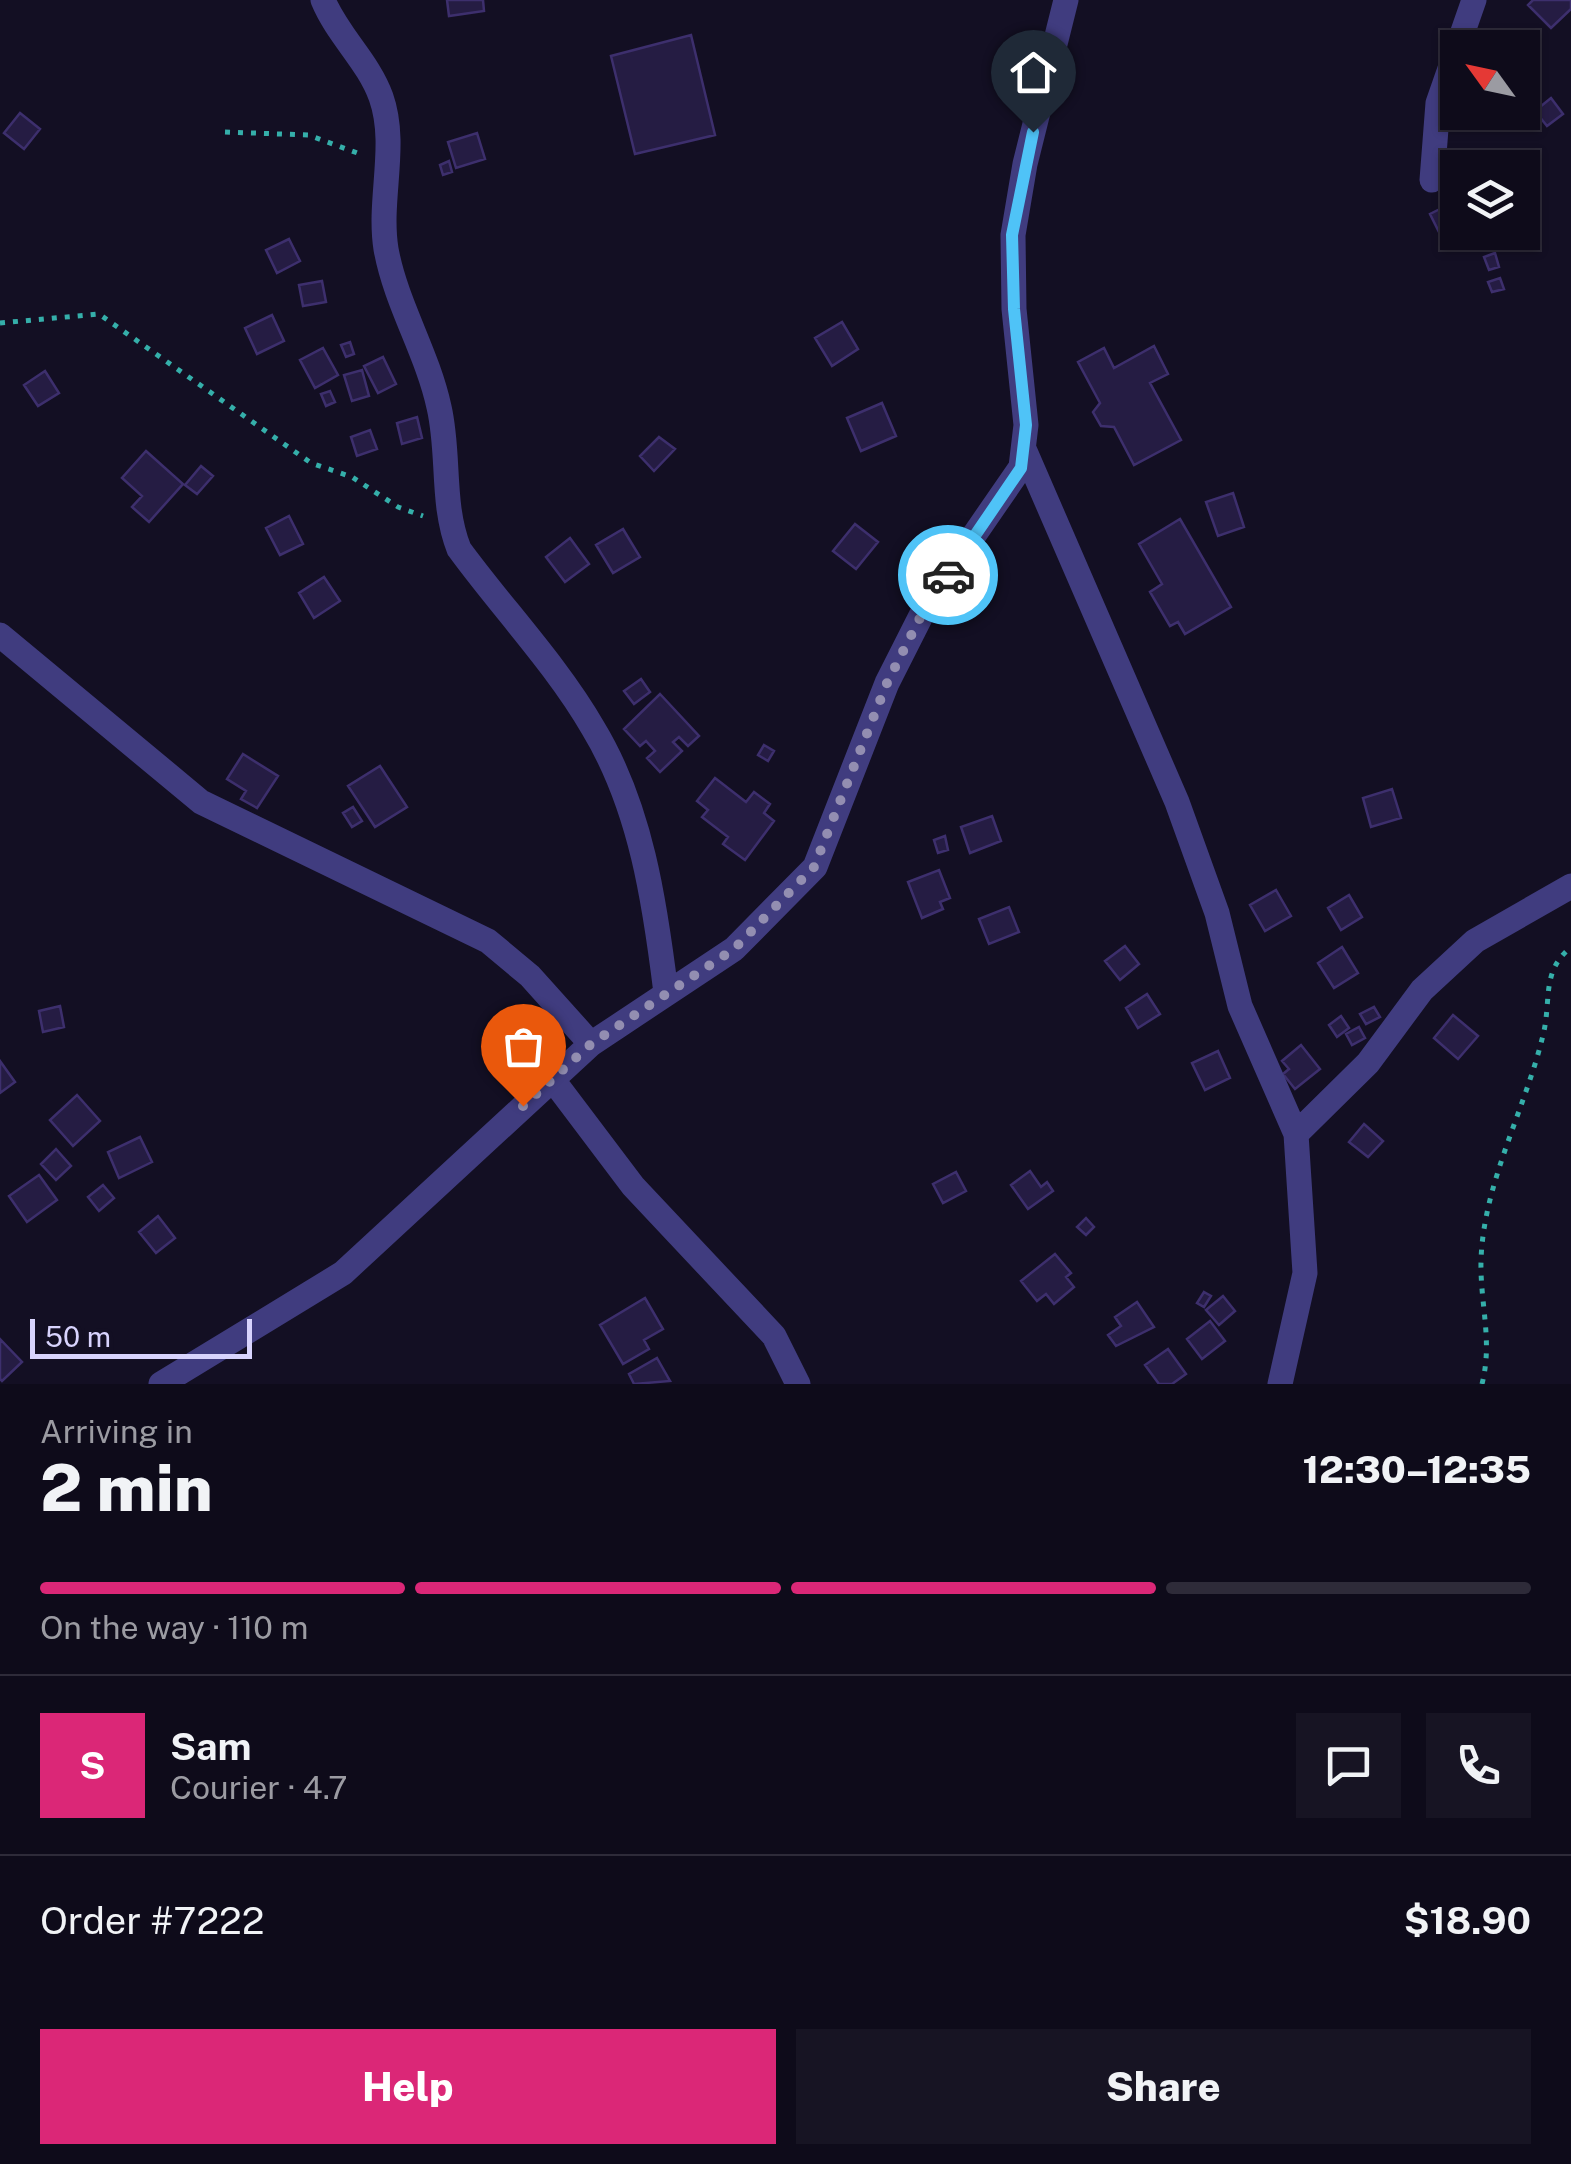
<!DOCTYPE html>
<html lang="en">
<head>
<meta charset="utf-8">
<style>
  :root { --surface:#0e0b1a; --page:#171423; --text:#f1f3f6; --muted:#9b9ba2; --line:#2e2b39; --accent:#db2777 }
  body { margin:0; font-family:"Public Sans",sans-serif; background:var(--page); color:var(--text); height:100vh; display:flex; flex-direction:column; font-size:38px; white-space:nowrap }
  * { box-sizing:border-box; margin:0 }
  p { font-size:32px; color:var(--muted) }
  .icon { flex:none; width:55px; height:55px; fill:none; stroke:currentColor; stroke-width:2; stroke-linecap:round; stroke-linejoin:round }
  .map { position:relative; height:1384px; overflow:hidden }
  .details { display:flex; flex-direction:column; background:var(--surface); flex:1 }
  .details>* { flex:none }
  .needle { width:65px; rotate:303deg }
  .tools { position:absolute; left:1440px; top:30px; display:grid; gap:20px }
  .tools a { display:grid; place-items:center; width:100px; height:100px; border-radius:0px; background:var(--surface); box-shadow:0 2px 8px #0004,0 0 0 2px var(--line); font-size:50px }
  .scale { position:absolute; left:30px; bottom:25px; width:222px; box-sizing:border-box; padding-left:10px; border:5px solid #d8d3fd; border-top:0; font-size:28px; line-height:35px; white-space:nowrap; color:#d8d3fd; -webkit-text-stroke:8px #130f23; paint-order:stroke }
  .pin { position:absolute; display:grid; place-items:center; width:85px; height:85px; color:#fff; margin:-102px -42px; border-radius:50% 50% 50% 0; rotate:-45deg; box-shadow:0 0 10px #0007 }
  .pin .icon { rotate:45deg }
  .courier { position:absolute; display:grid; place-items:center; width:100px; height:100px; margin:-50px; border:8px solid #4fc3f7; border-radius:50%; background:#fff; color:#222; box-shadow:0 2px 12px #0007 }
  .head em { font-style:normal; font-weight:800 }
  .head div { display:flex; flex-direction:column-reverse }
  .head { display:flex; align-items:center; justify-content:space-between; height:170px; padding:0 40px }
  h1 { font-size:65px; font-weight:800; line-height:75px }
  .bar { display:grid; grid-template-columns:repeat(4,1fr); gap:15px 10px; align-content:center; height:120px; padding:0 40px }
  .bar i { height:12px; border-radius:8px; background:var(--line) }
  .bar .active { background:var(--accent) }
  .bar p { grid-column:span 4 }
  .line { display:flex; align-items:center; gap:25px; padding:0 40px; border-top:2px solid var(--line) }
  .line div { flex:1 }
  .round { display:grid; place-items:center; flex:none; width:105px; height:105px; border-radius:0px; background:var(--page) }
  .primary-button { display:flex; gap:20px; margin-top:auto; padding:20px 40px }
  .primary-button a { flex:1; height:115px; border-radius:0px; background:var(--accent); color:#fff; font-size:40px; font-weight:800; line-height:115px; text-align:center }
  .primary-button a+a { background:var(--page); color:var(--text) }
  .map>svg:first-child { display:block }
</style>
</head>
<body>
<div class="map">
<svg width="1571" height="1384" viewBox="0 0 1571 1384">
  <rect width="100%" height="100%" fill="#130f23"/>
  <path fill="#251c43" stroke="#3d2f6d" stroke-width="2.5" d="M447,0h36l1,11 -35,5z
    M1533,0h38v9l-20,19 -23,-23z
    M691,35l24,100 -80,19 -24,-98z
    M1551,98l12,16 -16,12 -12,-15z
    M20,113l20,16 -16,20 -20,-16z
    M477,133l8,26 -29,9 -8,-26z
    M449,161l3,11 -9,3 -3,-10z
    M1458,200v26l-18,8 -10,-20z
    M289,239l11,22 -23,12 -11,-23z
    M1495,253l4,14 -10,3 -5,-13z
    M1500,278l4,11 -12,3 -4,-10z
    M322,281l4,21 -23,4 -4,-21z
    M272,315l12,26 -27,13 -12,-26z
    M842,322l16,27 -26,17 -17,-28z
    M350,342l4,12 -8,3 -5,-12z
    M1154,346l14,28 -18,9 31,57 -47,25 -20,-38 -13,-1 -8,-14 7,-9 -22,-41 26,-14 10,20z
    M323,348l15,27 -23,13 -15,-28z
    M383,357l13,27 -18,9 -14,-27z
    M362,370l7,26 -17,5 -8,-26z
    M45,371l14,22 -21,13 -14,-21z
    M330,391l5,11 -9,4 -5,-12z
    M882,403l14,33 -35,15 -14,-33z
    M417,417l5,21 -20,6 -5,-21z
    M370,430l7,19 -20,7 -6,-19z
    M659,437l16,12 -21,22 -14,-15z
    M146,451l37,33 -34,38 -17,-15 10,-11 -20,-18z
    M201,466l12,10 -16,18 -12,-9z
    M1233,493l11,34 -26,9 -12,-34z
    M289,516l14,28 -23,11 -14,-27z
    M1180,519l51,88 -46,27 -7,-12 -8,4 -20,-34 12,-8 -23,-40z
    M855,524l23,18 -22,27 -23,-18z
    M623,529l17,28 -27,16 -17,-28z
    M570,538l19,26 -24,18 -19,-25z
    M324,577l16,24 -26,17 -15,-25z
    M641,679l9,13 -16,12 -10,-13z
    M660,694l39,42 -11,10 -9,-9 -6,5 9,9 -22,21 -13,-14 8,-7 -9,-10 -6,5 -16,-17z
    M764,745l10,6 -6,10 -10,-6z
    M243,754l35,22 -21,32 -16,-9 5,-8 -19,-12z
    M380,766l27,41 -32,20 -27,-41z
    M715,778l31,24 8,-10 16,12 -6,9 10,8 -29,39 -22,-16 5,-7 -26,-20 6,-7 -11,-9z
    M1392,789l9,29 -30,9 -8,-29z
    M353,807l9,14 -10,6 -9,-14z
    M992,816l9,25 -31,12 -9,-26z
    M945,836l3,14 -10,3 -4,-13z
    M939,870l11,28 -10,4 3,7 -21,9 -14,-36z
    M1276,890l15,26 -26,15 -15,-26z
    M1349,895l13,22 -21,13 -13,-22z
    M1009,907l10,25 -30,12 -10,-25z
    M1125,946l14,18 -19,16 -15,-19z
    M1342,947l16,26 -24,15 -16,-25z
    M1147,994l13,20 -22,14 -12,-20z
    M60,1006l4,21 -21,5 -4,-21z
    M1374,1007l6,10 -14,7 -6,-10z
    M1453,1015l25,21 -20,23 -24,-21z
    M1341,1016l8,12 -12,9 -8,-12z
    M1359,1027l6,11 -13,7 -6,-11z
    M1301,1045l19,24 -25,20 -12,-15 6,-5 -7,-8z
    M1218,1051l12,27 -25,12 -13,-27z
    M0,1061l15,21 -15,11z
    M77,1095l23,26 -27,25 -23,-26z
    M1364,1124l19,17 -15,16 -19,-15z
    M140,1137l12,25 -33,16 -11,-26z
    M56,1149l15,17 -15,14 -15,-16z
    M1030,1171l11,16 6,-5 6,9 -25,18 -17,-24z
    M956,1172l10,19 -23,12 -10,-19z
    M39,1175l18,25 -30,22 -18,-26z
    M103,1185l11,13 -15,13 -11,-14z
    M158,1216l17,22 -19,15 -17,-21z
    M1086,1218l8,9 -8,8 -9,-8z
    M1055,1254l16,19 -5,4 8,10 -20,17 -8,-10 -9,7 -16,-20z
    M1204,1292l7,4 -7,11 -7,-4z
    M1223,1296l12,15 -16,14 -13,-15z
    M645,1298l18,31 -19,11 5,9 -26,15 -23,-39z
    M1137,1302l17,25 -38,19 -8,-11 13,-9 -6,-9z
    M1210,1321l15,20 -23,18 -15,-20z
    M0,1339l22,23 -20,19 -2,-2z
    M1168,1349l18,25 -14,10h-13l-14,-19z
    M657,1358l13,23 -36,3 -5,-10z"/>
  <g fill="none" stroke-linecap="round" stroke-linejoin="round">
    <path stroke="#35afaa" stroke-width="5" stroke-dasharray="5 8" stroke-linecap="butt" d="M225,132l83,3 55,20
      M0,323l99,-9 212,149 41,14 46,30 25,9
      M1482,1384c11,-43 -2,-80 -1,-123 2,-78 46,-155 63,-230 7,-34 -2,-60 27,-84"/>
    <path stroke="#403c7f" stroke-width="25" d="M323,0c15,36 45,61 58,97 17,48 -3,102 5,152 10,55 41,103 53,158 11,47 2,97 20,142 43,59 97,115 134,179 48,79 62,175 73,265
      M1432,180l6,-77 36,-103
      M1024,449l153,353 40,111 23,93 56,128 9,139 -25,111
      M0,635l201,167 287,139 42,35 61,68
      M553,1080l80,106 141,150 24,48
      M1296,1134l72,-71 54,-73 53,-49 96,-55
      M161,1384l182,-111 248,-229 143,-95 81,-82 72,-184 41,-81 93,-135 5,-42 -12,-116 -1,-74 12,-71 41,-164"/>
  </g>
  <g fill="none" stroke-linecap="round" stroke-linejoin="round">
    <path stroke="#938eb1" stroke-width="10" stroke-dasharray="0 18" d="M523,1106l68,-62 143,-95 80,-82 73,-184 41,-81 20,-27"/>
    <path stroke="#4fc3f7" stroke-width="12" d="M948,575l73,-107 5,-43 -12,-116 -2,-74 21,-103"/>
  </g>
</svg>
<div class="tools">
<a><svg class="needle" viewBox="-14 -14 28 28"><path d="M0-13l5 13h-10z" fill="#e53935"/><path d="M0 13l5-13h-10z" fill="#9b9ba2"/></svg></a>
<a><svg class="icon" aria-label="layers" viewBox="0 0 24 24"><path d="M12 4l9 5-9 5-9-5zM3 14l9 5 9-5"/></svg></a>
</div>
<div class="scale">50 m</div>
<div class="pin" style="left:523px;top:1106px;background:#ea580c"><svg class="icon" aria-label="bag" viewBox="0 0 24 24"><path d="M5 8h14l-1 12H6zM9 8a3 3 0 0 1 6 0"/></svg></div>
<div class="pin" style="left:1033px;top:132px;background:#1f2937"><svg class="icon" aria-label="home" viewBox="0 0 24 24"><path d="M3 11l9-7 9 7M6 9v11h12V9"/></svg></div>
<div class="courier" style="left:948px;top:575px"><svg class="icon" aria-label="car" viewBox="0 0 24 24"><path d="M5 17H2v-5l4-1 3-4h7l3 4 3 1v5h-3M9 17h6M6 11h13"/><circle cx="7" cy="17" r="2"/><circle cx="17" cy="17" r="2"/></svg></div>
</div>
<section class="details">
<div class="head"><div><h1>2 min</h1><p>Arriving in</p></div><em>12:30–12:35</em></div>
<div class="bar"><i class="active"></i><i class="active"></i><i class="active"></i><i></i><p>On the way · 110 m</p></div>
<div class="line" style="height:180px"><b class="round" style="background:var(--accent);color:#fff">S</b><div><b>Sam</b><p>Courier · 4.7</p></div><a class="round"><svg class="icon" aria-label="chat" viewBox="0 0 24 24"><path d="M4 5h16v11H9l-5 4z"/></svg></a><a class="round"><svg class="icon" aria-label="phone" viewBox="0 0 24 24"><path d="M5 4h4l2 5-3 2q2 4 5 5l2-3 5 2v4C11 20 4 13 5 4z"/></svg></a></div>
<div class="line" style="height:130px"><div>Order #7222</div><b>$18.90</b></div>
<div class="primary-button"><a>Help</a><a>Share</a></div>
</section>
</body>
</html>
